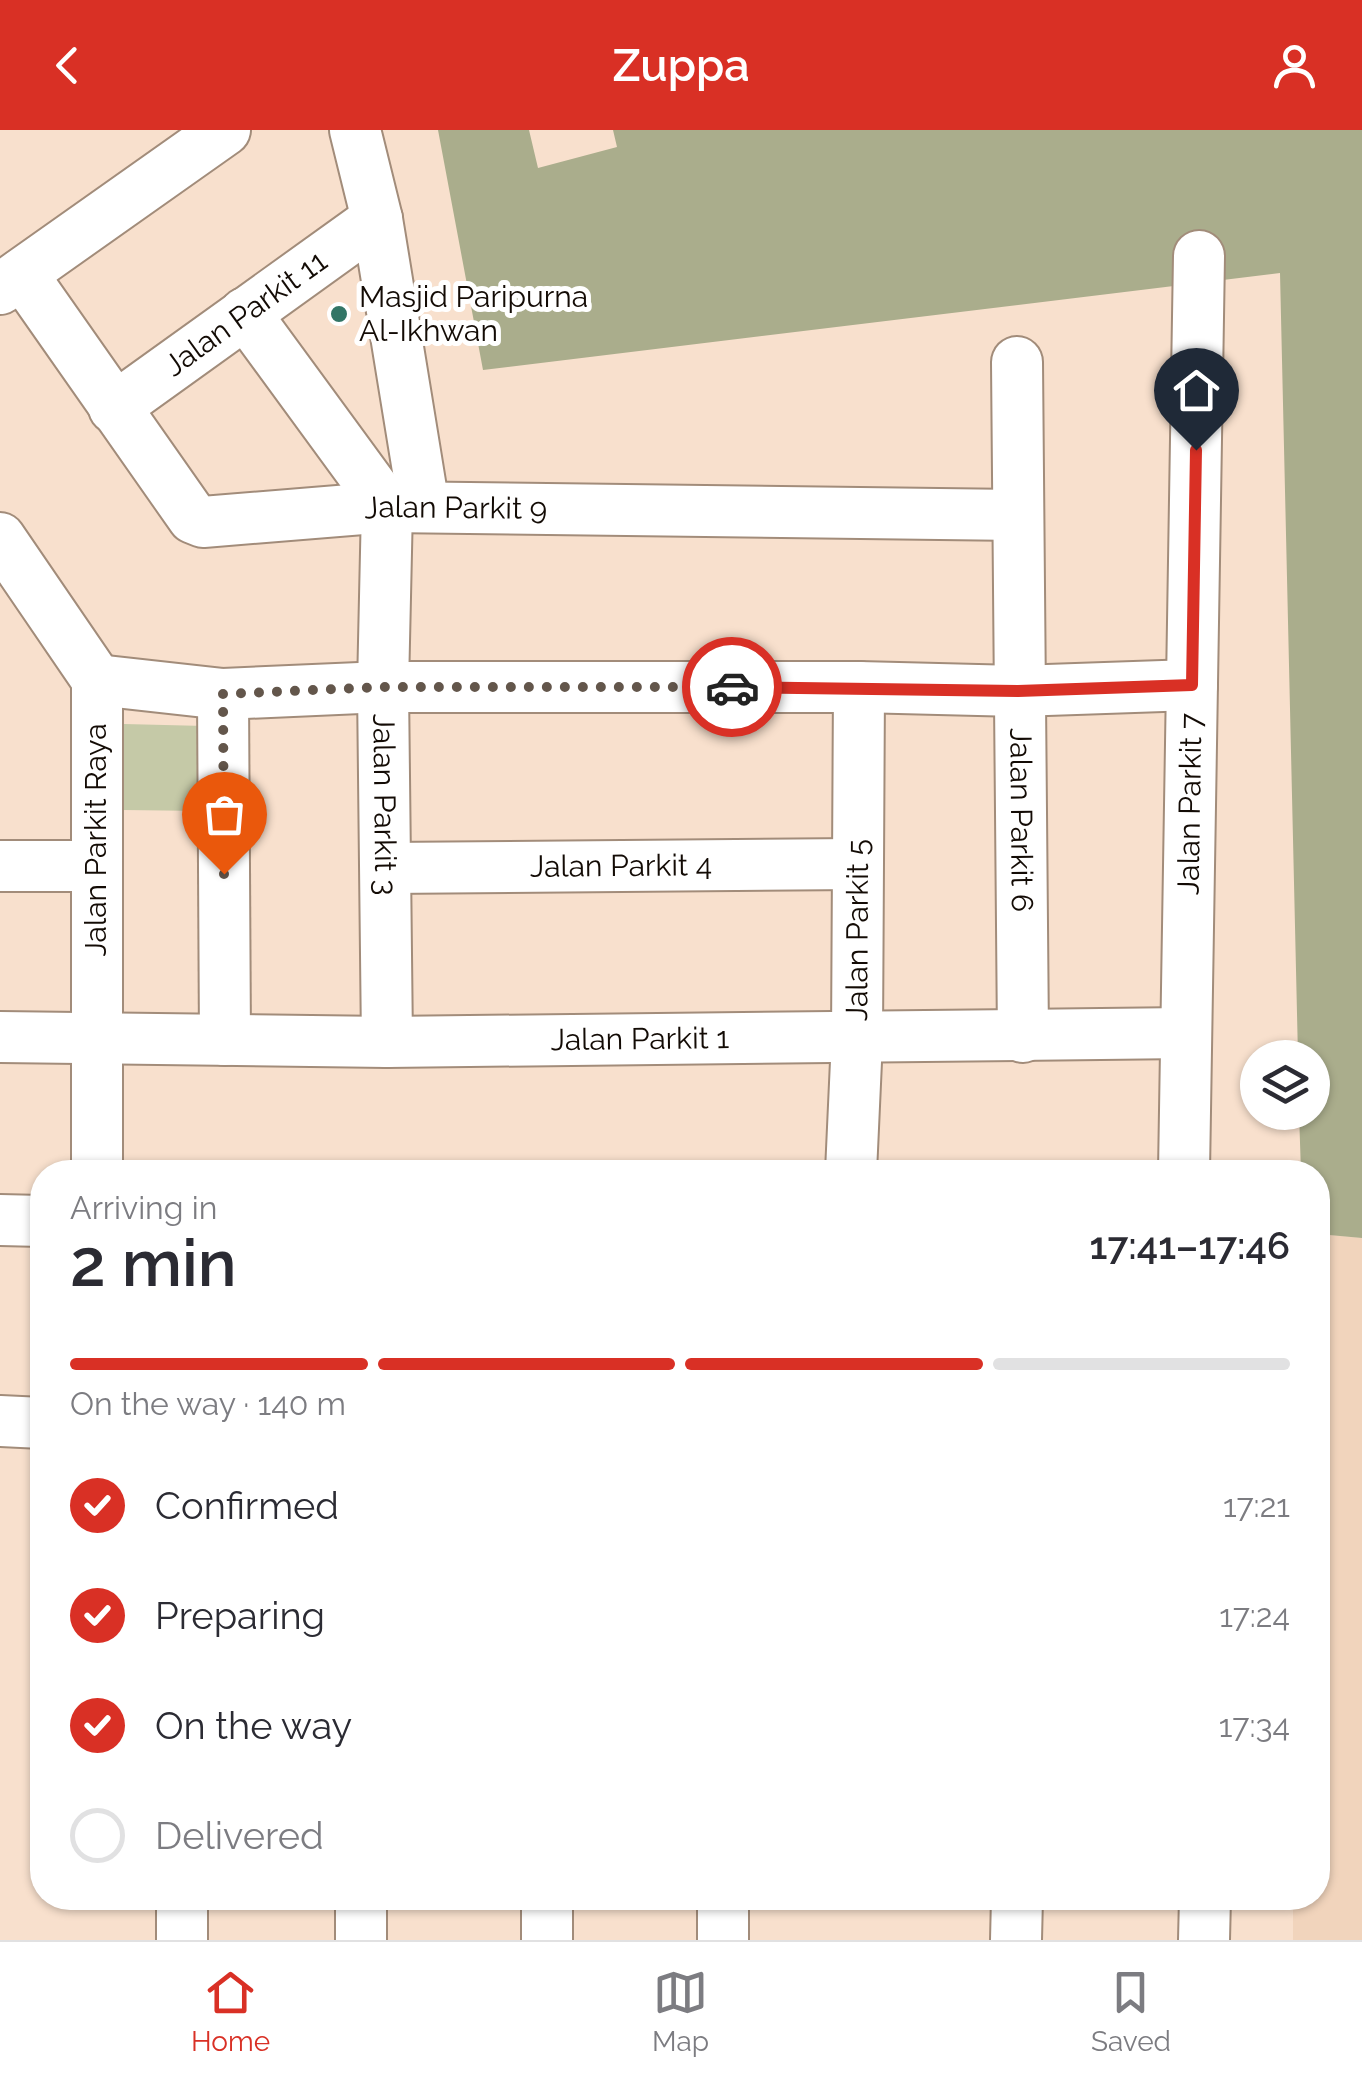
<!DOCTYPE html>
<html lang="en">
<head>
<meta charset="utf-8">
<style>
  :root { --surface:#fff; --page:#f2f2f3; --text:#2b2b33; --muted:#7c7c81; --line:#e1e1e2; --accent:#d93025 }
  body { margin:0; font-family:Raleway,sans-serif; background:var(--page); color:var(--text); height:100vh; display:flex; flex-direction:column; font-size:38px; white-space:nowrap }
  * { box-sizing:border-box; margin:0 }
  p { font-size:32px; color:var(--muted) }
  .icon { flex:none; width:55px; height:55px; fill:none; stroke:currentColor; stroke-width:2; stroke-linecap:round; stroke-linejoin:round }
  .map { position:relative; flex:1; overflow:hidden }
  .panel { position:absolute; left:30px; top:1030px; width:1300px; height:750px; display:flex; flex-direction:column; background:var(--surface); border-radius:40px; box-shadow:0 2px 8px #0004 }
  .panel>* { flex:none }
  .fabs { position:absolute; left:1240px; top:910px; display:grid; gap:20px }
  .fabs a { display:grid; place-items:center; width:90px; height:90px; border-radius:50%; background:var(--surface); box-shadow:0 2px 8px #0004; font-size:50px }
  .pin { position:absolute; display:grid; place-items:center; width:85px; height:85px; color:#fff; margin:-102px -42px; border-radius:50% 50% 50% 0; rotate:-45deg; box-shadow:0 0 10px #0007 }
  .pin .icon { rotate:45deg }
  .courier { position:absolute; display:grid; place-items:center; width:100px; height:100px; margin:-50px; border:8px solid #d93025; border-radius:50%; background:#fff; color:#222; box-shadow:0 2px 12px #0007 }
  .headline em { font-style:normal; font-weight:600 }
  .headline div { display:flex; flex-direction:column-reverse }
  .headline { display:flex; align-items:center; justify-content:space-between; height:170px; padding:0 40px }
  h1 { font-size:65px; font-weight:600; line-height:75px }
  .bar { display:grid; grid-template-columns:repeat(4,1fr); gap:15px 10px; align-content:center; height:120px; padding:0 40px }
  .bar i { height:12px; border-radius:8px; background:var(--line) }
  .bar .on { background:var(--accent) }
  .bar p { grid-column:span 4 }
  ol { padding:0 40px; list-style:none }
  li { display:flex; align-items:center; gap:30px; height:110px }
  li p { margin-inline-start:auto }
  li .icon { padding:10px; border-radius:50%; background:var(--accent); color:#fff; stroke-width:4 }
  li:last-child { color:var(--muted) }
  li i { width:55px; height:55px; border:5px solid var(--line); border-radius:50% }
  header { display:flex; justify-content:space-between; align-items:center; height:130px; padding:0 40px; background:var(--accent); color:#fff; font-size:45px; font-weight:600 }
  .tab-bar { display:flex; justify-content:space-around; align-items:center; height:140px; border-top:2px solid var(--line); background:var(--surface); font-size:28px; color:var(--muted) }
  .tab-bar a { display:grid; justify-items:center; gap:5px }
  .tab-bar .on { color:var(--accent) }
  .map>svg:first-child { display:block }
</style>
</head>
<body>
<header><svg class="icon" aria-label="back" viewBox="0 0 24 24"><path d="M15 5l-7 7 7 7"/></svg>Zuppa<svg class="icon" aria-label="person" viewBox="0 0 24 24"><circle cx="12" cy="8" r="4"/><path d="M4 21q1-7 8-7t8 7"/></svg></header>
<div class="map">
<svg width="1362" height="1810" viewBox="0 0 1362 1810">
  <rect width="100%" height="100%" fill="#f8e0cd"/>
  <path fill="#f1d4bc" d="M1318,1104l44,4v702h-69v-42h25z"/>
  <path fill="#c5c9a7" d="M124,594l81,2 -2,85 -80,-1z"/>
  <path fill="#aaad8c" d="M438,0h91l9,38 79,-21 -4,-17h749v1108l-44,-4v-62h-17l-2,-59 13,-1v-54l-14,-1 -18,-784 -797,97z"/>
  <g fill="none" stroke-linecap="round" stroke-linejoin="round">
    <g stroke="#a28c7a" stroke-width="54">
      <g id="minor">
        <path d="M355,0l22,89 47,288"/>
        <path id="s1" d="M22,144l171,244 10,4 184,-15 631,8"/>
        <path d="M0,159l225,-159"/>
        <path id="s2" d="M245,183l142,194 -4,180 4,355"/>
        <path id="s3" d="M1017,232l6,675"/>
        <path id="s4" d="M114,278l263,-189"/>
        <path d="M0,408l97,142v492"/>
        <path d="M97,550l126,14 160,-7h476l159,4 174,-6"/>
        <path d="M223,564l2,346"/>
        <path d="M0,736h96"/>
        <path id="s5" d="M386,738l471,-4"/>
        <path id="s6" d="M0,907l387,5 799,-9"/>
        <path id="s7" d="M851,1042l6,-133 2,-352"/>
        <path id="s8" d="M1184,1042l15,-916"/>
        <path d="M0,1090l42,1"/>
        <path d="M0,1291l42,2"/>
        <path d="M547,1768v42"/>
        <path d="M182,1810v-42"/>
        <path d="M361,1810v-42"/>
        <path d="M723,1810v-42"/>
        <path d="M1016,1810l1,-42"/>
        <path d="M1204,1810l1,-42"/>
      </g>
    </g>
    <use href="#minor" stroke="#fff" stroke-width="50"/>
  </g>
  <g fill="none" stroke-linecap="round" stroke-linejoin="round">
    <path stroke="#63564b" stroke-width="10" stroke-dasharray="0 18" d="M224,744l-1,-180 160,-7h349"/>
    <path stroke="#d93025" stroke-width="12" d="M732,557l286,4 174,-6 4,-235"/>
  </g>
  <circle fill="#327566" stroke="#fff" stroke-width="4" cx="339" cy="184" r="10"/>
  <g text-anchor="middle" stroke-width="10" stroke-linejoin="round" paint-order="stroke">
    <g font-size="30" fill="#130b05" stroke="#fff" text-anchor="start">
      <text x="359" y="177">Masjid Paripurna<tspan x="359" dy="34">Al-Ikhwan</tspan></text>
    </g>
    <g font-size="30" fill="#130b05" stroke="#fff">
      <text dy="10" stroke="none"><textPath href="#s4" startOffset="162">Jalan Parkit 11</textPath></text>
      <text dy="10" stroke="none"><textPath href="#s1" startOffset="562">Jalan Parkit 9</textPath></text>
      <text dy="10" stroke="none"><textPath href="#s2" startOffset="538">Jalan Parkit 3</textPath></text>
      <text dy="10" stroke="none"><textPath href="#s8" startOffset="368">Jalan Parkit 7</textPath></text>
      <text dy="10" stroke="none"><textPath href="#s3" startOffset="458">Jalan Parkit 6</textPath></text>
      <text transform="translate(96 710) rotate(-90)" y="10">Jalan Parkit Raya</text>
      <text dy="10" stroke="none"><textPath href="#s5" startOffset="235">Jalan Parkit 4</textPath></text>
      <text dy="10" stroke="none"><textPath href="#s7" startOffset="242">Jalan Parkit 5</textPath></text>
      <text dy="10" stroke="none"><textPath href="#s6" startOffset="640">Jalan Parkit 1</textPath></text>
    </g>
  </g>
</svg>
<div class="fabs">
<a><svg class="icon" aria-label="layers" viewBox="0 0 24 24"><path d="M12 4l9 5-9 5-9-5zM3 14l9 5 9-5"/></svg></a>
</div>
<div class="pin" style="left:224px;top:744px;background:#ea580c"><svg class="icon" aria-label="bag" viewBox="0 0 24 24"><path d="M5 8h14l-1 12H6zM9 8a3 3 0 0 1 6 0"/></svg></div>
<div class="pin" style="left:1196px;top:320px;background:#1f2937"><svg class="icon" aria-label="home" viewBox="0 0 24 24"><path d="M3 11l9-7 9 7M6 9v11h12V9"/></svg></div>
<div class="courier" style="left:732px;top:557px"><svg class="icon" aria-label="car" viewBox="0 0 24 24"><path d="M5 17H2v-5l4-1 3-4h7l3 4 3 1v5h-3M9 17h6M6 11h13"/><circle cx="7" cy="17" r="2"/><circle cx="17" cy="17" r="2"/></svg></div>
<section class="panel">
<div class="headline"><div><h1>2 min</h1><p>Arriving in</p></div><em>17:41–17:46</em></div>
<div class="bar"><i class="on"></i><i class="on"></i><i class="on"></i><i></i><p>On the way · 140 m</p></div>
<ol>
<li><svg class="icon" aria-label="check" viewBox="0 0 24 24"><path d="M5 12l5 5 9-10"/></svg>Confirmed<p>17:21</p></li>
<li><svg class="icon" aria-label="check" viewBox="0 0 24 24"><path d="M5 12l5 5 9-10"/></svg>Preparing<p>17:24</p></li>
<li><svg class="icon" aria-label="check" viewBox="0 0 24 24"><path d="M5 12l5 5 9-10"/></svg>On the way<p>17:34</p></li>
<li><i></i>Delivered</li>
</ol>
</section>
</div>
<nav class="tab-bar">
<a class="on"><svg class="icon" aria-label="home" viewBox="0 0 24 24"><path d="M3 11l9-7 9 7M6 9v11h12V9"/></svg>Home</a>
<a><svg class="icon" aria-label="map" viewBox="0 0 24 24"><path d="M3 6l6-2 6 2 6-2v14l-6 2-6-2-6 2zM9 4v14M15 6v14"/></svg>Map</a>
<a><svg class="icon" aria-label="saved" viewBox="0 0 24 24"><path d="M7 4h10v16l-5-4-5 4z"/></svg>Saved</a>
</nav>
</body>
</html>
